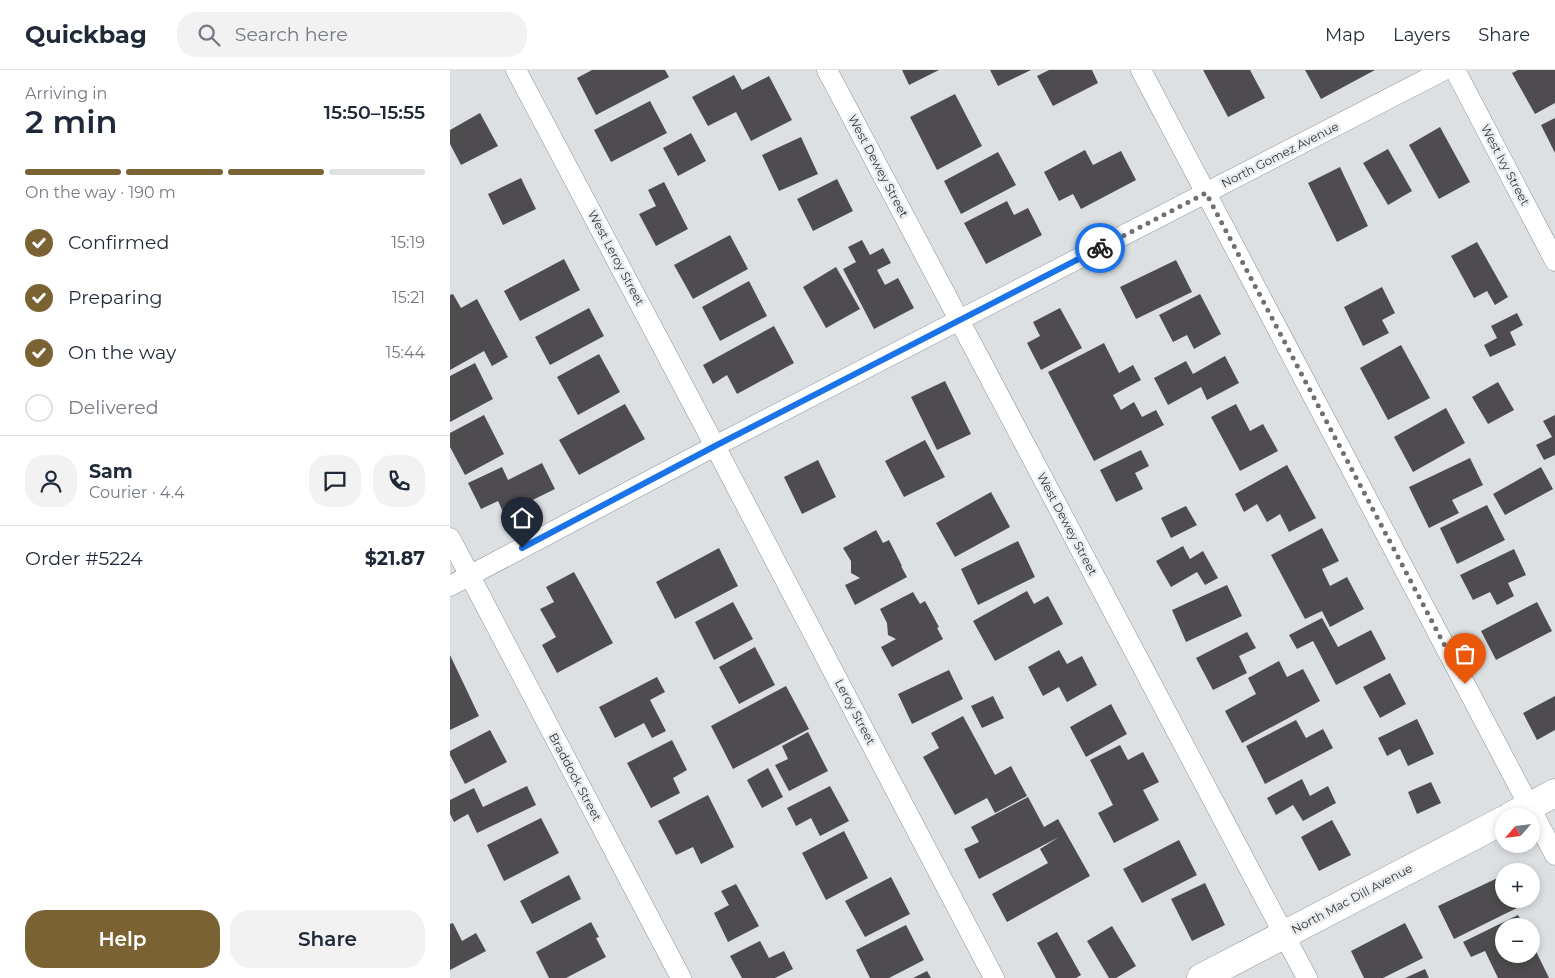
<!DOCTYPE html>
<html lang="en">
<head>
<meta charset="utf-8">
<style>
  :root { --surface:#fff; --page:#f2f2f3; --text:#1f2937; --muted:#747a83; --line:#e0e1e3; --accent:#7a6233 }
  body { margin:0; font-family:Montserrat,sans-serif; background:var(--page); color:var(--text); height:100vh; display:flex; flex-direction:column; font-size:19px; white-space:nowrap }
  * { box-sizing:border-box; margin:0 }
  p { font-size:16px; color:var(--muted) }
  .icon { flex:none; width:28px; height:28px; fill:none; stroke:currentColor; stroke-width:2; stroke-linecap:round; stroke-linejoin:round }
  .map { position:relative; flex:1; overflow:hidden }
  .side { display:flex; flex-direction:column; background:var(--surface); width:450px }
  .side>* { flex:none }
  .needle { width:32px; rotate:242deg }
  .buttons { position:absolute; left:1045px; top:738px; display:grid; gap:10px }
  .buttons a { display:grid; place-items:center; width:45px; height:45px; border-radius:50%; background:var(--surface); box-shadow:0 2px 8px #0003; font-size:25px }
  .pin { position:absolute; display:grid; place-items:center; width:42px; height:42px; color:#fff; margin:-51px -21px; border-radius:50% 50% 50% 0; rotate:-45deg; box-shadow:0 0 5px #0007 }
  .pin .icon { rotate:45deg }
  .courier { position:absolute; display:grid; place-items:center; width:50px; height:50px; margin:-25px; border:4px solid #1a73e8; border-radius:50%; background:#fff; color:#222; box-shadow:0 1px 6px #0007 }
  .summary em { font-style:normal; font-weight:600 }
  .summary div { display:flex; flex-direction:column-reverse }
  .summary { display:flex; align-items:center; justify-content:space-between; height:85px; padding:0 25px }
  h1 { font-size:32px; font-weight:600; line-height:38px }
  .bar { display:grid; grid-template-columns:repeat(4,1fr); gap:8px 5px; align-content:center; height:60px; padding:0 25px }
  .bar i { height:6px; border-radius:4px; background:var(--line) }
  .bar .current { background:var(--accent) }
  .bar p { grid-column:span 4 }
  .line { display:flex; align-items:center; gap:12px; padding:0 25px; border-top:1px solid var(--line) }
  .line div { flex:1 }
  .round { display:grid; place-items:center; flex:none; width:52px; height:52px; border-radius:20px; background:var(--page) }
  ol { padding:0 25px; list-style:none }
  li { display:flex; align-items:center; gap:15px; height:55px }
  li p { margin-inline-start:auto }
  li .icon { padding:5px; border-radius:50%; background:var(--accent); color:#fff; stroke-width:4 }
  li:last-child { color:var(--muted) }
  li i { width:28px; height:28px; border:2px solid var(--line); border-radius:50% }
  .primary-button { display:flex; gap:10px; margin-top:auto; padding:10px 25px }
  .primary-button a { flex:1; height:58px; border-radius:20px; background:var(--accent); color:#fff; font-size:20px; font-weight:600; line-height:58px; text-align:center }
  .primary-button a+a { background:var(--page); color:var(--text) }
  header { display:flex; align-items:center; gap:30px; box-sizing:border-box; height:70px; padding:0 25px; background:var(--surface); border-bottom:1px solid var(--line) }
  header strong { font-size:24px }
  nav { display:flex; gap:28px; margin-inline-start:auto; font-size:18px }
  .search { width:350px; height:45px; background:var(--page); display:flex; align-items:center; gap:12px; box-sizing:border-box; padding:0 18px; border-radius:20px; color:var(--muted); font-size:19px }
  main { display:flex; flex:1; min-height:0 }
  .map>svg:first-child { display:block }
</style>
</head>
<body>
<header>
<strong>Quickbag</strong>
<div class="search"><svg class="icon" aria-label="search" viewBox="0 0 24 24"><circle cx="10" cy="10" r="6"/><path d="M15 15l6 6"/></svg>Search here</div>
<nav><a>Map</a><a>Layers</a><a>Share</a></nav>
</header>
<main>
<section class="side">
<div class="summary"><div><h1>2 min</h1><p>Arriving in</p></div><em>15:50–15:55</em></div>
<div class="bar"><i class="current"></i><i class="current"></i><i class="current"></i><i></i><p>On the way · 190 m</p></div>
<ol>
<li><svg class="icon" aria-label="check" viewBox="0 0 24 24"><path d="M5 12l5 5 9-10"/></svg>Confirmed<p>15:19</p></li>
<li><svg class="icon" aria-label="check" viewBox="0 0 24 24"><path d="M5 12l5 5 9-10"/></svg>Preparing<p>15:21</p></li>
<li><svg class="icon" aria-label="check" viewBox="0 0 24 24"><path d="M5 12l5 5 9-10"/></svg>On the way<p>15:44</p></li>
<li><i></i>Delivered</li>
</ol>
<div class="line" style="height:90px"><a class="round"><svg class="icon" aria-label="person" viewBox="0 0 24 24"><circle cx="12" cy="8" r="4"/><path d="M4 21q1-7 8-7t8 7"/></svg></a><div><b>Sam</b><p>Courier · 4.4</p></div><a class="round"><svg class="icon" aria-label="chat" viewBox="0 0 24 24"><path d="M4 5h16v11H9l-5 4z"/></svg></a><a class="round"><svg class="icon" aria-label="phone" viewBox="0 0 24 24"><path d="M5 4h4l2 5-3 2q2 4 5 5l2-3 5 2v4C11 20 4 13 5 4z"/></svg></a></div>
<div class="line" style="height:65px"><div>Order #5224</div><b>$21.87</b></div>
<div class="primary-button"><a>Help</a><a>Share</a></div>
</section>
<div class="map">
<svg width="1105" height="908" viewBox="0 0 1105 908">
  <rect width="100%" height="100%" fill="#dde0e3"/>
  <path fill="#4f4c4f" d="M142,0h73l4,7 -73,38 -19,-37z
    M452,0h37l-30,15z
    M540,0h41l-33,16z
    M599,0h43l6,13 -45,23 -16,-30z
    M753,0h47l15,28 -37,19z
    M855,0h70l-54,29z
    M1068,0h37v33l-20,11 -23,-41z
    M284,5l8,15 27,-14 23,44 -41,21 -15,-29 -28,14 -16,-29z
    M505,24l27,52 -45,24 -27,-53z
    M200,31l17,32 -56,29 -17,-32z
    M30,43l18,33 -37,19 -11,-21v-14z
    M1105,48v35l-14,-28z
    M990,57l30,55 -31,17 -30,-54z
    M241,63l15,28 -28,15 -15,-28z
    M351,67l17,37 -39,17 -17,-36z
    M938,79l24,42 -24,14 -25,-42z
    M635,80l8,15 28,-14 15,29 -55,29 -8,-15 -14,7 -15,-29z
    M548,82l18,33 -55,29 -17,-33z
    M890,97l28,59 -31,16 -29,-59z
    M71,108l15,31 -33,16 -15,-31z
    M387,109l16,32 -40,20 -16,-32z
    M214,112l24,47 -32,17 -17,-32 17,-8 -8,-16z
    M557,131l7,14 14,-7 14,27 -56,29 -22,-41z
    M280,165l18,34 -55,30 -19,-34z
    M412,170l8,15 13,-7 8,15 -14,7 8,15 13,-7 16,30 -40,21 -31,-60 13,-7 -8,-15z
    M1027,172l31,55 -13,8 -8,-14 -13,7 -23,-42z
    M114,189l16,31 -60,31 -16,-30z
    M726,190l16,32 -56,27 -16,-32z
    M386,197l24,42 -34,19 -23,-41z
    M299,211l18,35 -47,25 -18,-34z
    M932,217l13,26 -13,7 7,13 -26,13 -19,-39z
    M3,224l8,14 16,-9 31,58 -16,9 -8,-15 -34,19v-75z
    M750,224l21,40 -27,15 -7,-14 -14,7 -14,-27z
    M139,238l15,28 -54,29 -15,-28z
    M610,238l22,40 -41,22 -14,-27 13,-7 -7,-14z
    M1067,243l6,12 -13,7 6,13 -26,12 -6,-12 13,-7 -6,-12z
    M324,256l20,37 -57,31 -10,-19 -14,9 -10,-19z
    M654,273l15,30 14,-8 8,15 -28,15 8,15 13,-8 8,15 14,-7 8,15 -70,36 -46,-89z
    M951,275l29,53 -42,22 -28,-52z
    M149,284l21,38 -42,23 -21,-38z
    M775,286l14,27 -32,17 -6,-13 -33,18 -14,-27 32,-17 7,13z
    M25,293l18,36 -43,23v-46z
    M495,311l26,53 -34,16 -26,-53z
    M1048,312l16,28 -26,14 -16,-27z
    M175,334l20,35 -66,36 -20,-35z
    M786,334l14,27 13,-7 15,27 -38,20 -29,-54z
    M996,338l19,35 -52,29 -19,-35z
    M34,345l20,39 -39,21 -15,-28v-14z
    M1105,345v40l-11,5 -8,-15 16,-8 -9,-16z
    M475,370l20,37 -41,20 -19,-36z
    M691,380l8,16 -14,7 8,16 -27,13 -16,-32z
    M1020,388l13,27 -31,15 7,13 -30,15 -20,-41z
    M368,390l18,37 -34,17 -18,-37z
    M92,393l13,26 -51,25 -6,-13 -17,8 -13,-26 34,-16 6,13z
    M837,395l29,53 -27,14 -9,-18 -13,8 -10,-18 -13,8 -9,-18z
    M1091,397l12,22 -48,26 -12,-21z
    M541,422l19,35 -55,30 -19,-34z
    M1037,435l18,35 -48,24 -17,-36z
    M736,436l11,19 -26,13 -10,-20z
    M872,458l17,33 -17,8 8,17 17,-9 17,32 -34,18 -8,-16 -17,8 -34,-64z
    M426,460l7,13 6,-3 13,26h-1l6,11 -52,28 -10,-20 15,-7 -9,-5v-12l-8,-13z
    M568,471l17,36 -57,28 -17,-36z
    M733,476l7,13 13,-8 15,27 -13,7 -8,-13 -26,15 -15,-26z
    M269,478l19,38 -63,33 -19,-37z
    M1064,479l12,26 -18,8 6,13 -17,9 -7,-13 -17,8 -13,-25z
    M124,502l39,71 -56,30 -15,-28 14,-8 -16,-28 14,-7 -8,-15z
    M777,515l15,31 -56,26 -14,-32z
    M577,521l7,13 14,-8 15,28 -68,37 -22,-40z
    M463,522l7,12 5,-3 14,26 -2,1 6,11 -51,28 -11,-20 15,-8 -8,-4 -1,-12 -7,-14z
    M283,532l20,37 -39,21 -19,-38z
    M1087,532l15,29 -56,29 -15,-29z
    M872,548l16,29 33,-17 15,29 -50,26 -23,-44 -16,8 -8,-14z
    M797,562l9,16 -17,8 8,17 -34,17 -17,-32z
    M305,577l20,38 -36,19 -20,-37z
    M609,580l8,14 15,-8 15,29 -30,17 -8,-15 -16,9 -15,-29z
    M0,585l29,61 -29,14z
    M829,591l8,16 16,-8 17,32 -78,42 -17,-32 31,-17 -8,-16z
    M499,600l14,29 -51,25 -14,-30z
    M940,603l16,31 -26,14 -17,-31z
    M207,607l8,15 -15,8 16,31 -14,7 -8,-15 -29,15 -16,-31z
    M336,616l23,43 -76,40 -22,-43z
    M543,626l11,22 -22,10 -11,-22z
    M1105,626v34l-18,10 -14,-27z
    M661,634l16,30 -41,23 -16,-30z
    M513,646l32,59 16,-9 16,30 -32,17 -8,-15 -32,17 -32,-58 16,-9 -8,-15z
    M967,649l17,35 -26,12 -8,-17 -13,7 -9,-18z
    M846,650l10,18 17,-9 10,19 -68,36 -19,-38z
    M40,660l17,32 -42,22 -15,-29v-4z
    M358,662l20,39 -39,20 -14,-26 13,-6 -6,-13z
    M222,670l15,30 -14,8 7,15 -29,15 -24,-45z
    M670,675l8,15 15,-8 16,30 -16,8 16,30 -45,23 -16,-30 15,-8 -23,-45z
    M318,698l15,29 -21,11 -15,-28z
    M852,709l8,17 18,-10 8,17 -33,18 -10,-16 -17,10 -9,-17z
    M981,712l10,21 -24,11 -9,-22z
    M77,716l9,19 -59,28 -9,-19 -14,8 -4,-8v-14l24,-12 9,19z
    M380,716l19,35 -29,15 -9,-18 -15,8 -9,-18z
    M258,725l26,52 -33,17 -8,-17 -17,8 -18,-34z
    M578,727l16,30 14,-8 32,57 -83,46 -15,-28 56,-31 -8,-14 19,-12 -80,42 -15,-30 15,-7 -8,-15z
    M91,748l18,35 -55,28 -17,-36z
    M882,750l19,35 -32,16 -18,-34z
    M394,761l24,47 -42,22 -24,-47z
    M729,770l18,35 -55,28 -19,-34z
    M119,805l12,24 -49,25 -12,-23z
    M1054,805v24h11l4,8 -65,32 -16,-33z
    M441,807l19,37 -45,23 -20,-36z
    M755,813l20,42 -33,16 -21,-42z
    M286,814l23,42 -31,16 -14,-29 15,-8 -8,-14z
    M1068,845l6,11h-20v28h27v-13l18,37h-51l-13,-27 -14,6 -8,-15z
    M141,852l8,15 -3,1 10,19 -40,21h-17l-13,-26z
    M3,853l9,18 14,-8 10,18 -36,19v-46z
    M955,853l18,35 -40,20h-19l-13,-27z
    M456,855l18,35 -35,18h-19l-14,-28z
    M662,856l24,40 -20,12h-7l-22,-37z
    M607,862l24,43 -5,3h-20l-19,-35z
    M310,871l9,17 15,-7 9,18 -18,9h-33l-12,-22z
    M975,899l4,9h-24z
    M477,901l4,7h-18z"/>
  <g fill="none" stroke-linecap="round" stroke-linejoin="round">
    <g stroke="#8d9093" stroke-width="21">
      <path id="street" d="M66,0l199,376 279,532
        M377,0l480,908
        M691,0l414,785
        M1005,0l100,191
        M0,468l231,440
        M0,516l265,-140 729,-376"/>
    </g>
    <g stroke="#8d9093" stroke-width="29">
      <path id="secondary" d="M1061,746l44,-23
        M751,908l303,-158"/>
    </g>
    <use href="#street" stroke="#fff" stroke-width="20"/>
    <use href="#secondary" stroke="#fff" stroke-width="28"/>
  </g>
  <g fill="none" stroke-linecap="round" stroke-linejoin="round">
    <path stroke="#6e7173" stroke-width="5" stroke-dasharray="0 9" d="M650,178l106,-55 259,491"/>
    <path stroke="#1a73e8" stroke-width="6" d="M72,478l193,-102 385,-198"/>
  </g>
  <g text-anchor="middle" stroke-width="5" stroke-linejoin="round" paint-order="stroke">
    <g font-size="12" fill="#333536" stroke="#eaedf0">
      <text transform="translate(830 85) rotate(-27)" y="4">North Gomez Avenue</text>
      <text transform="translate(1055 95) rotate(62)" y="4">West Ivy Street</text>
      <text transform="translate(428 96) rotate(62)" y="4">West Dewey Street</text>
      <text transform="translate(166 188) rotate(62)" y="4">West Leroy Street</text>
      <text transform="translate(617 454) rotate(62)" y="4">West Dewey Street</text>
      <text transform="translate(405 642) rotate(62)" y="4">Leroy Street</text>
      <text transform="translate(125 707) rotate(62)" y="4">Braddock Street</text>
      <text transform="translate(902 829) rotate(-28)" y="4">North Mac Dill Avenue</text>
    </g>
  </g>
</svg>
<div class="buttons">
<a><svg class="needle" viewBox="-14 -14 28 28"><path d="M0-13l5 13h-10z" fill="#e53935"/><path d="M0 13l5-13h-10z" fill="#747a83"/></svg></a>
<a>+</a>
<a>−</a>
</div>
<div class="pin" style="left:1015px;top:614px;background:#ea580c"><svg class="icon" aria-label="bag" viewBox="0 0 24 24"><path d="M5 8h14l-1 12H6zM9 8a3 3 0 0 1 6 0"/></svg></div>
<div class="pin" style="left:72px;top:478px;background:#1f2937"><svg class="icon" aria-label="home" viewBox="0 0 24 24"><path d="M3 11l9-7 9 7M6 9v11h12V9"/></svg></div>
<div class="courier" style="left:650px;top:178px"><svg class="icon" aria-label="bike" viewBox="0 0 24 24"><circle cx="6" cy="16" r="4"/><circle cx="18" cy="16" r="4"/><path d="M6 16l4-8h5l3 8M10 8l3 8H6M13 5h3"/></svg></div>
</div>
</main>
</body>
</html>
